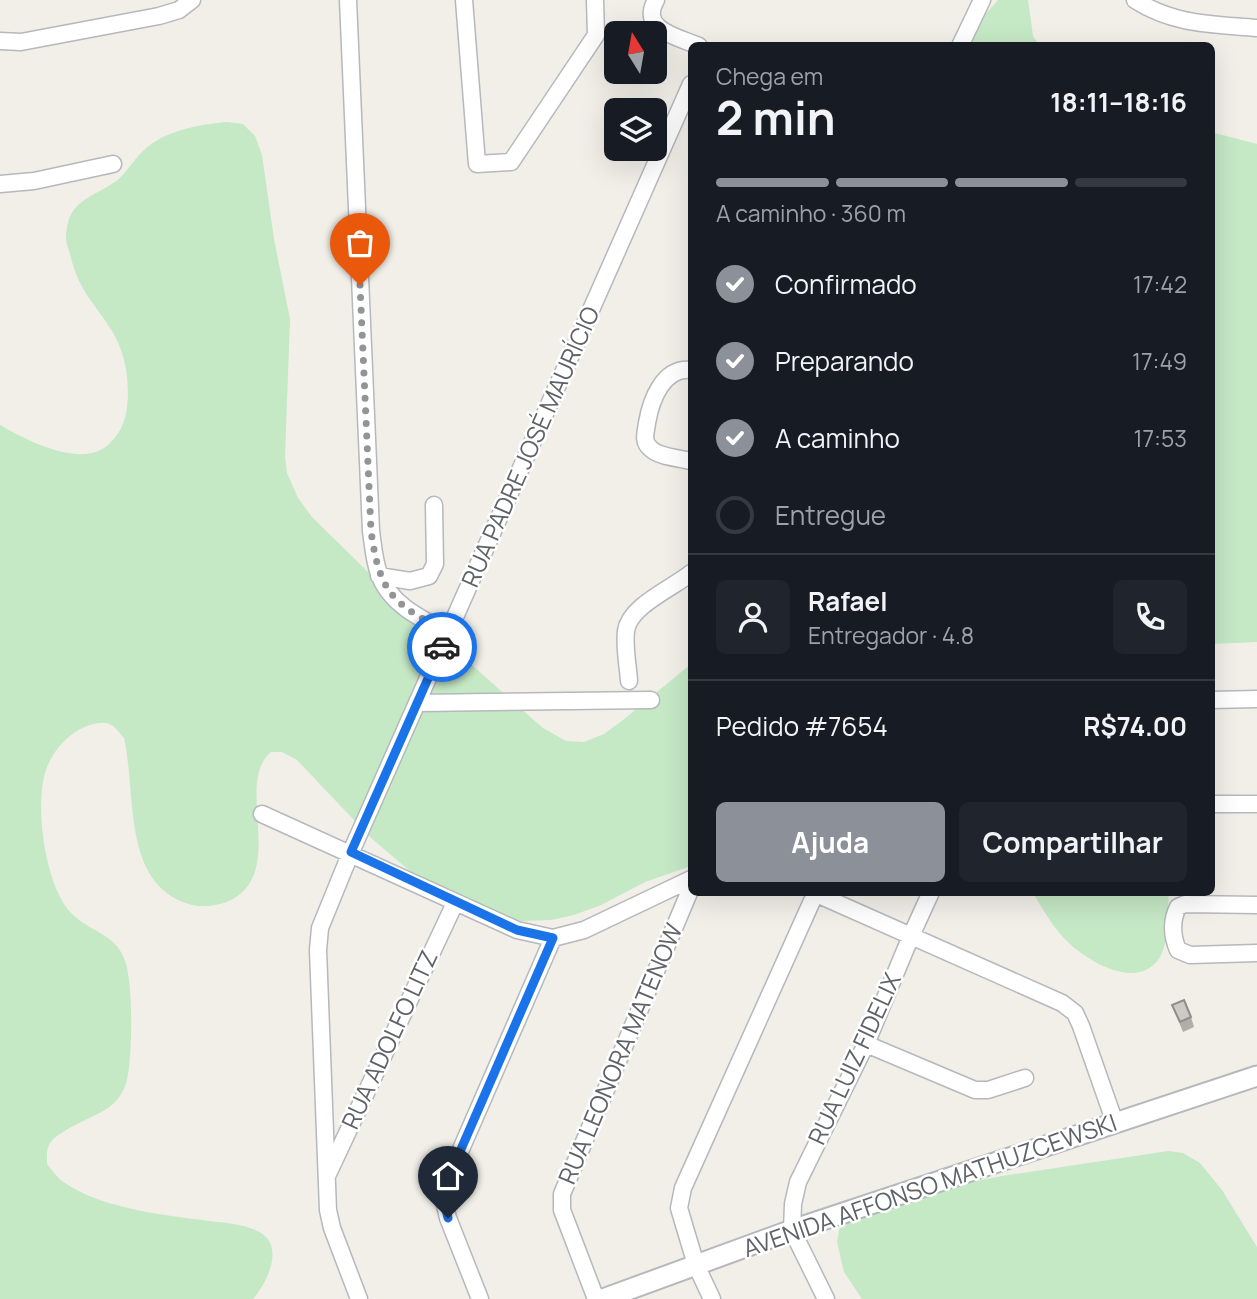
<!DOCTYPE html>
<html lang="pt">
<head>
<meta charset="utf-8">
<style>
  :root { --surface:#171b24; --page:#20242c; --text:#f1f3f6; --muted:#9ea1a6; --line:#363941; --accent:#8c9099 }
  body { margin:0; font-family:Manrope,sans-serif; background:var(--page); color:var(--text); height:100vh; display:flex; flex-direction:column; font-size:26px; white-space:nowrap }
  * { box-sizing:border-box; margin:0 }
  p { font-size:23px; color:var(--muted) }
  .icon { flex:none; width:38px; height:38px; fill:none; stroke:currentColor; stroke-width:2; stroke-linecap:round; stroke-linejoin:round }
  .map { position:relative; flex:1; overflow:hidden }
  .drawer { position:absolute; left:688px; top:42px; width:527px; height:854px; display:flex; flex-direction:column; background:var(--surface); border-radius:10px; box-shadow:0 7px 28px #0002 }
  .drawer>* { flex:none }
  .needle { width:46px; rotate:349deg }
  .buttons { position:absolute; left:604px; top:21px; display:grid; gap:14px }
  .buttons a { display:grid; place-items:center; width:63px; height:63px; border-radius:10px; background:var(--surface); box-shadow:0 7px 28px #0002; font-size:35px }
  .pin { position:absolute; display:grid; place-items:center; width:60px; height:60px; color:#fff; margin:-72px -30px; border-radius:50% 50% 50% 0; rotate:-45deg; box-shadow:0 0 7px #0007 }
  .pin .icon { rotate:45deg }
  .courier { position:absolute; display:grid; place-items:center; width:70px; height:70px; margin:-35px; border:5px solid #1a73e8; border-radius:50%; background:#fff; color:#222; box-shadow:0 2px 9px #0007 }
  .overview em { font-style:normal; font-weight:700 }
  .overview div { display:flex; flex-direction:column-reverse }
  .overview { display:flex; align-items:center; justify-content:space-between; height:119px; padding:0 28px }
  h1 { font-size:46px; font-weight:700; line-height:52px }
  .bar { display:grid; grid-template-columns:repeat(4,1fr); gap:10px 7px; align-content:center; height:84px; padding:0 28px }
  .bar i { height:9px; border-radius:5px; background:var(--line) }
  .bar .selected { background:var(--accent) }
  .bar p { grid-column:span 4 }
  .line { display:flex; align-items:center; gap:18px; padding:0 28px; border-top:2px solid var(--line) }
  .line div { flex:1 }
  .round { display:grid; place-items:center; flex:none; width:74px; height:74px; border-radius:10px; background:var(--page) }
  ol { padding:0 28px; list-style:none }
  li { display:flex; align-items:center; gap:21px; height:77px }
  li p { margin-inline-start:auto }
  li .icon { padding:7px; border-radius:50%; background:var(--accent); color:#fff; stroke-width:4 }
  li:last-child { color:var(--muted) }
  li i { width:38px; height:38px; border:4px solid var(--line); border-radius:50% }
  .cta { display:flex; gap:14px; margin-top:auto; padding:14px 28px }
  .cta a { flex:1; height:80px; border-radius:10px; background:var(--accent); color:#fff; font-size:28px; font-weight:700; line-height:80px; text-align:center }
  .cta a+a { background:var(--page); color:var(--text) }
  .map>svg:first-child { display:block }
</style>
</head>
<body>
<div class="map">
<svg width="1257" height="1299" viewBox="0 0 1257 1299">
  <rect width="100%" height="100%" fill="#f1efe8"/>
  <path fill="#c5e8c5" d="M998,0h30l5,36 6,9 -73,1 17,-29z
    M227,122l16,2 12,12 7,19 12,84 16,80 -5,137 2,17 11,25 14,19 56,55 152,136 23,20 23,13 18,1 20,-8 19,-14 68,-56v202l-46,16 -44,23 -27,10 -23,5 -29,1 -24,-4 -68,-29 -59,-50 -74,-78 -15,-8h-11c-37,31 15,117 -38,147 -11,6 -28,9 -41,6 -71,-19 -55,-110 -68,-167 -3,-3 -7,-9 -11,-12 -10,-8 -30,0 -39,7 -13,9 -23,22 -28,37 -12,35 -1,116 25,143 18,19 45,20 54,48 8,23 7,81 4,106 -4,44 -31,44 -63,63 -6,4 -12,7 -16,13 -4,6 -3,14 -3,21 5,6 11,15 18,19 38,26 99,32 144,38 17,2 37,3 52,12 24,15 5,51 -8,66h-253v-874c26,15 81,44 108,20 12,-11 17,-23 19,-37 3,-26 -1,-54 -15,-77 -17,-28 -32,-38 -41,-73 -1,-6 -5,-14 -5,-20 1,-38 24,-39 49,-56 12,-9 18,-22 28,-31 22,-21 55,-26 84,-29z
    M1211,132l46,12v498l-46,2z
    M1033,893h136c-2,18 1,47 -9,64 -22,36 -76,3 -97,-20 -12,-13 -21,-29 -30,-44z
    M1168,1151l15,2 17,10 22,27 35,57v52h-395l-18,-27 -7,-30 3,-16 11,-13 41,-15 110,-22z"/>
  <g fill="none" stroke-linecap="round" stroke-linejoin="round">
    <g stroke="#b5b8bc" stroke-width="19">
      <path id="minor" d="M348,0l23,531c2,14 3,29 8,43 11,31 43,45 69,59
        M464,0l13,164 34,-2 85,-127 -1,-35
        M656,0c-17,30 22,37 43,46
        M1135,0c39,25 77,24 122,28
        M0,41l21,1 138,-26 20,-6 13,-10
        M960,46l22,-46
        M0,184l34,-3 79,-17
        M691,370c-28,-3 -40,30 -44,53 -1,9 -5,18 3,25 8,9 30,10 41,13
        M379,576l31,5 19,-5 6,-12 -1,-59
        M629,681c-1,-16 -5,-34 -3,-50 3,-25 47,-43 65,-58
        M1211,700l46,-1
        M418,703l233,-3
        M1211,804h46
        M262,814l255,116 36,8 31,-8 107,-51
        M812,892l250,111 13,10 6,13 34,97
        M1257,905l-72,-1 -7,3c-7,14 -6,29 0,43l12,5 67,-2
        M866,1044l109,46h13l37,-12
        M327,1176l128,-273
        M359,1299l-27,-71 -4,-18 -10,-260 2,-22 31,-76 340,-768
        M480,1299l-32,-81 -5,-21 5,-18 105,-241
        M596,1299l-34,-89v-16l129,-306
        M712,1299l-16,-34 -17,-57 4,-20 133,-296
        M826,1299l-34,-69 1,-26 5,-22 68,-138 45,-108 20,-44"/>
    </g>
    <g stroke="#b5b8bc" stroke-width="23">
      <path id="tertiary" d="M603,1299l189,-69 465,-154"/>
    </g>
    <use href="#minor" stroke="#fff" stroke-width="16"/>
    <use href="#tertiary" stroke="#fff" stroke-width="19"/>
  </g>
  <path fill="#afaea9" d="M1172,1005l19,12 3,10 -11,5z"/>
  <path fill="#cccac5" stroke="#8f8d8a" stroke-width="2" d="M1184,1000l7,17 -11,5 -8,-17z"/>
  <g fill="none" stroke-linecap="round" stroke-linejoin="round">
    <path stroke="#929495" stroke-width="7" stroke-dasharray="0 12.6" d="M360,285l11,246c9,64 22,72 77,102l-6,14"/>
    <path stroke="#1a73e8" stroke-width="9" d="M442,647l-91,205 166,78 36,8 -105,241 -5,18 5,21"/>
  </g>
  <g text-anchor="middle" stroke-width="5" stroke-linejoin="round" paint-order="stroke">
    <g font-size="24" fill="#5f6368" stroke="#fff">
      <text transform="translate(531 447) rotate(-66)" y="8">RUA PADRE JOSÉ MAURÍCIO</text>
      <text transform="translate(390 1040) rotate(-65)" y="8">RUA ADOLFO LITZ</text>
      <text transform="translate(621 1054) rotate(-67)" y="8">RUA LEONORA MATENOW</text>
      <text transform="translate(855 1059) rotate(-65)" y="8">RUA LUIZ FIDELIX</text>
      <text transform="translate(930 1186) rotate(-19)" y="8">AVENIDA AFFONSO MATHUZCEWSKI</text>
    </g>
  </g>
</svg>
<div class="buttons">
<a><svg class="needle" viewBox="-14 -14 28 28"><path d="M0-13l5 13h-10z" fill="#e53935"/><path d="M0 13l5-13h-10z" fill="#9ea1a6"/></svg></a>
<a><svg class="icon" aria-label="layers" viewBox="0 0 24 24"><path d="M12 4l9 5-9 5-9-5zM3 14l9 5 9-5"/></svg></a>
</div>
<div class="pin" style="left:360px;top:285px;background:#ea580c"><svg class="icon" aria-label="bag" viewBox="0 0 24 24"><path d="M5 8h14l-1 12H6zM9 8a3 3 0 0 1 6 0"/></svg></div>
<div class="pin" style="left:448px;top:1218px;background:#1f2937"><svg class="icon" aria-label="home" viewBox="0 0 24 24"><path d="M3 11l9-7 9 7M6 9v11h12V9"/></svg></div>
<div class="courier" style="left:442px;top:647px"><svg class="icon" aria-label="car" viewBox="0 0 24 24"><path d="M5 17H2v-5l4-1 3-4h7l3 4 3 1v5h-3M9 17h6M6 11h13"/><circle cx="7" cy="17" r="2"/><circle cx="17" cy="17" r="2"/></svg></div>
<section class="drawer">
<div class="overview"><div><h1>2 min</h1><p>Chega em</p></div><em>18:11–18:16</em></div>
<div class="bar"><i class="selected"></i><i class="selected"></i><i class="selected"></i><i></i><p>A caminho · 360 m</p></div>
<ol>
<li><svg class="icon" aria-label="check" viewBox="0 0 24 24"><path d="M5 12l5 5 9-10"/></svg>Confirmado<p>17:42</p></li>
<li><svg class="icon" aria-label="check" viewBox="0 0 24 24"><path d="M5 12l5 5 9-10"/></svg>Preparando<p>17:49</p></li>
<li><svg class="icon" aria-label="check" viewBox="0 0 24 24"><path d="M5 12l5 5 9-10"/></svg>A caminho<p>17:53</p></li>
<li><i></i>Entregue</li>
</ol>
<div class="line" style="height:126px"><a class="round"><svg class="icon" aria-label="person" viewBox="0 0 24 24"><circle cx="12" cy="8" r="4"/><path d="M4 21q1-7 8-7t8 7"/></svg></a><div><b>Rafael</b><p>Entregador · 4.8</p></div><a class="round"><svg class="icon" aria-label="phone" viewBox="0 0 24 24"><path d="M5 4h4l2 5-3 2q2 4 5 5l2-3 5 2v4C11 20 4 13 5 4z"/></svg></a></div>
<div class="line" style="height:91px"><div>Pedido #7654</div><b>R$74.00</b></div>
<div class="cta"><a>Ajuda</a><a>Compartilhar</a></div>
</section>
</div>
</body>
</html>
